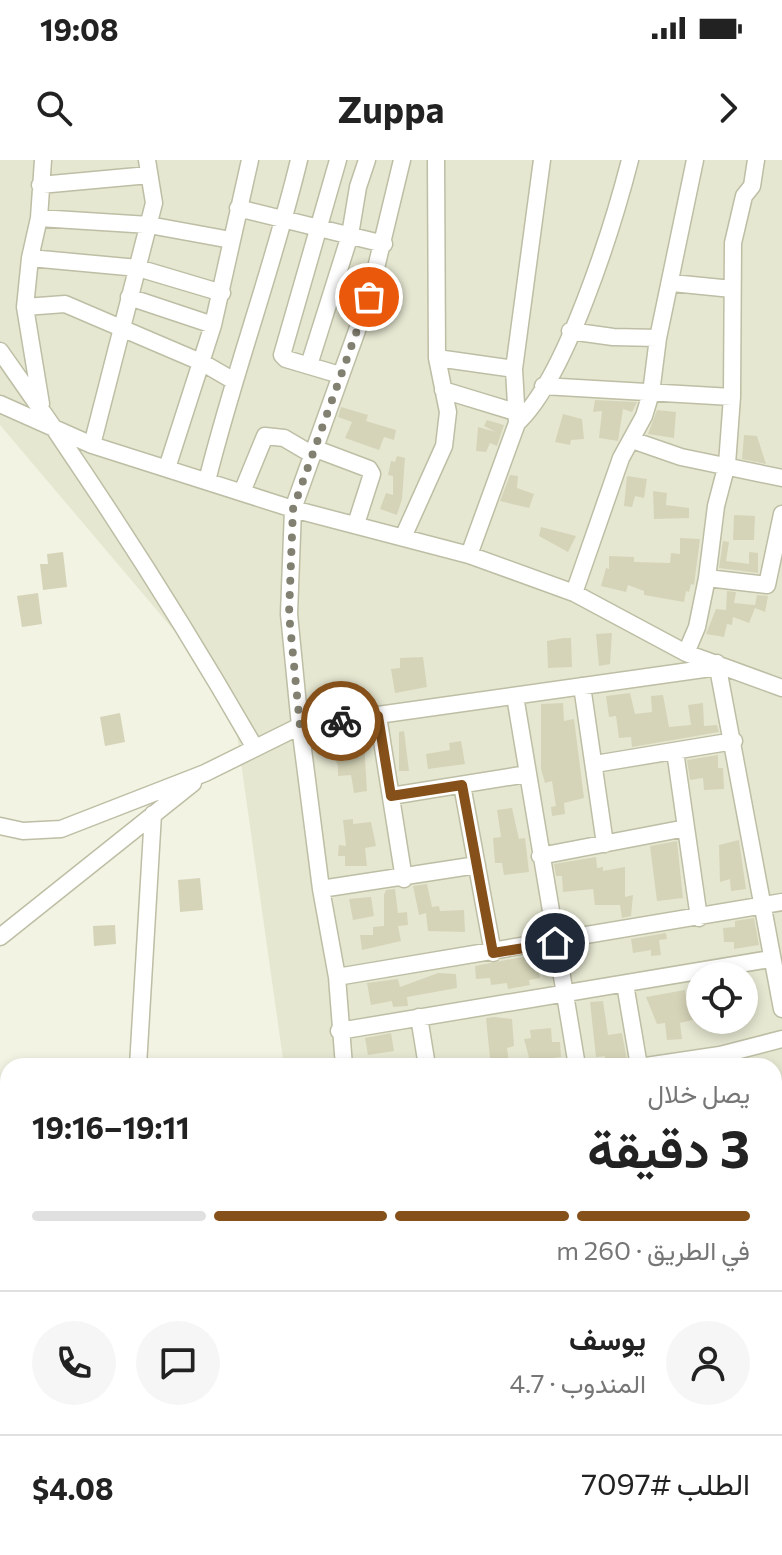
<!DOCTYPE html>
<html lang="ar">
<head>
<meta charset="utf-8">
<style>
  :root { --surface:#fff; --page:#f6f6f6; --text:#222; --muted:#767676; --line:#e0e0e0; --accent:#855019 }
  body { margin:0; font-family:Commissioner,Vazirmatn,sans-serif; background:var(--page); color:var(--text); direction:rtl; height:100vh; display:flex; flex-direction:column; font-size:30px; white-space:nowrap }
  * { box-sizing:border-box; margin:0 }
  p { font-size:26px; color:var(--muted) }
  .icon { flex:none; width:44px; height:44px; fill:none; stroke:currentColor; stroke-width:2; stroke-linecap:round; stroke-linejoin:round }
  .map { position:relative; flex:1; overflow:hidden; direction:ltr }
  .details { position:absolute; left:0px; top:898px; width:782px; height:498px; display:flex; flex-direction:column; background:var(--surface); border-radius:24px 24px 0 0; box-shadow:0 4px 12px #0003; direction:rtl }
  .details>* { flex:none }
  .buttons { position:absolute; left:686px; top:802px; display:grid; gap:16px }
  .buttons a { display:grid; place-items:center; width:72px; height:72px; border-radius:50%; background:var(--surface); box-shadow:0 4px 12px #0003; font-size:40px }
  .pin { position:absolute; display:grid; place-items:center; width:68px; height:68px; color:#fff; margin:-34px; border:4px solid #fff; border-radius:50%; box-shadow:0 2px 8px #0007 }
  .courier { position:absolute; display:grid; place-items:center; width:80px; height:80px; margin:-40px; border:6px solid #855019; border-radius:50%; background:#fff; color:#222; box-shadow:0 2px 10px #0007 }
  .summary em { font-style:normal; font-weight:700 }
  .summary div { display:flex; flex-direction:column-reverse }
  .summary { display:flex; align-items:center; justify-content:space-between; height:136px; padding:0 32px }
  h1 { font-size:52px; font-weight:700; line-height:60px }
  .bar { display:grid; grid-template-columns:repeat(4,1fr); gap:12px 8px; align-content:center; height:96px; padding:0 32px }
  .bar i { height:10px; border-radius:6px; background:var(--line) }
  .bar .on { background:var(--accent) }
  .bar p { grid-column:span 4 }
  .line { display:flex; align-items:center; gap:20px; padding:0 32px; border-top:2px solid var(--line) }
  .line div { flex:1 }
  .round { display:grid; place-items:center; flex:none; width:84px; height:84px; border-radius:42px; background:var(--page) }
  .status { display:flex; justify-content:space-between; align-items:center; height:56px; padding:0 40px; background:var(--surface); direction:ltr }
  .status svg { height:22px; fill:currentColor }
  header { display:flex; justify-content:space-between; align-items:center; height:104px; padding:0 32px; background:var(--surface); font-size:36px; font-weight:700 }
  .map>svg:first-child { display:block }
</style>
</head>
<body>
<div class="status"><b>19:08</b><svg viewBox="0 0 49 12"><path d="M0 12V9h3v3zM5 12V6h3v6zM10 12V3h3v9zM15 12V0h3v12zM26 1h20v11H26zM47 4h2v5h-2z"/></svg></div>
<header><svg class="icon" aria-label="forward" viewBox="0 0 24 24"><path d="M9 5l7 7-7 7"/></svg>Zuppa<svg class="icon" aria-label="search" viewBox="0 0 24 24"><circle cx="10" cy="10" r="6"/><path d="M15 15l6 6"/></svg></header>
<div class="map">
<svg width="782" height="1395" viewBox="0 0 782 1395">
  <rect width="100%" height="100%" fill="#f2f3e3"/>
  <path fill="#e6e7d1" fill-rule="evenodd" d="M0,0h782v1395h-427l-1,-7h420v-482h-490l-52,-367 -232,-274zM700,816h44v44h-44z"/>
  <path fill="#d5d4b8" d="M595,240l42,2 -5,10 -9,-3 -5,32 -19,-3 3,-27 -9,1z
    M341,247l27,8 -2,6 30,9 -2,10 -10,-3 -5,13 -34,-12 7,-16 -14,-5z
    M657,250l19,2 -2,26 -26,-4z
    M563,254l19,5 2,20 -13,1 -1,5 -15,-3z
    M487,260l17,5 -7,21 -7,-3 -4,9 -10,-1 2,-24 18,5 -12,-6z
    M744,275l13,1 9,28 -24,-5z
    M397,296l8,2 -3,41 -5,16 -17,-6 6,-16 7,2v-19l-5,-1 3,-14 4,1z
    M510,315l8,1 -1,12 17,6 -5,14 -29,-7z
    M627,316l20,3 -3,19 -9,-2 -3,11 -8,-1z
    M653,331l14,2 -1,12 23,3v10l-35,1z
    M734,355l21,1 -1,24h-21z
    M541,367l35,9 -8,16 -29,-16z
    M680,378l20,1 -6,46 -3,-1 -2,8 -3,-1 -2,11 -40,-7v-4l-16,-6 -2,7 -25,-6 5,-18 3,1v-13l25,1v5l36,1 1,-10 9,1z
    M723,381l6,1 -3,19 23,3v-12l9,1v20l-39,-5z
    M63,392l4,35 -24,3 -3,-26h8l-1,-10z
    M727,431l9,1 -2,11 21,2 2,-10 11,1 -3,16 -10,-4 -6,15 -16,-6 -1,8 -5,-1 -3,13 -18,-3 10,-25 10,1z
    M38,433l4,31 -20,3 -5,-31z
    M612,473l-2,31 -11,2 -3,-32z
    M563,478h8l1,29 -24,1 -1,-27z
    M423,497l4,30 -32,6 -4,-24 9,-1v-10z
    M630,533l5,21 17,-2 -1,-16 12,-1 6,32 22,-2 -3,-20 15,-2 1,23 13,-1 2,7 -87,15 -1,-10 -12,1 -3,-22 -7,1 -3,-21z
    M563,543l1,18 10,-2 10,79 -20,5 1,11 -13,2 -1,-9 5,-1 -4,-25 -7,2 -4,-14v-65z
    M120,553l5,29 -20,4 -5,-29z
    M404,571l5,40h-10v-39z
    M461,581l4,23 -37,5 -2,-15 24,-4 -1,-7z
    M364,582l3,49 -13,2 -3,-18 -13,1v-11l-4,-7 -7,1 -1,-13z
    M718,595v13h5l1,21 -20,1 -1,-12 -13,2 -3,-20z
    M512,648l7,31 6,-1 4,34 -25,3 -2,-12h-7l-2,-25 8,-1 -4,-27z
    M353,659v5l18,-2 5,24 -11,2 2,18h-22v-10h-7l1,-11 7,1 -3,-26z
    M739,680l7,49 -15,2 -1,-12 -10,3 -1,-37z
    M677,681l6,57 -26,3 -7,-55z
    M596,697l1,11 6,-1v4l22,-4v30l8,-2 -2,21 -9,2 -2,-13h-25l-2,-16 -30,3 -1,-16h-6l-2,-12z
    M200,718l3,32 -23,2 -2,-32z
    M427,724l5,23 7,-1 1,5 24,-1 1,22 -37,-1 -2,-18 -7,2 -6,-29z
    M395,729l3,24 9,-1 1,13 -10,1 3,15 -39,9 -2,-15h13v-8l11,-1v-31l2,-5z
    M371,737l3,19 -21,4 -4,-21z
    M754,758l5,27 -25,4v-7h-10l-1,-14 12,-1v-6z
    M115,765l1,19 -22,2 -1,-20z
    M666,773l1,6 -8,1 2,15 -10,1v-6l-18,3 -2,-14z
    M533,795l7,23 -11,2 1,5 -22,4 -1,-6 -16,2 -1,-7 -14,1 -1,-13z
    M438,813l18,1 1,14 -50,9 1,9 -15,1 -1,-6 -21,4 -4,-22 31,-4 2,8z
    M685,830l1,6 9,-1 5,23 -20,5 2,16 -15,1 -2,-17 -8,1 -11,-27z
    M603,841l5,34 14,-2 6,33h-11l-1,-5h-11v-5l-9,1 -6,-55z
    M494,857l18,2 2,27 -7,2 2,15 -39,3v-3l20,-5 -4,-40z
    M551,868l1,14h8l1,15 -31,4 -6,-22 7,-1 -1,-8z
    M391,873l3,18 -26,4 -3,-17z"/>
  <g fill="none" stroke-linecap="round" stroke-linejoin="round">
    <g stroke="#bebea5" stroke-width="19">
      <path id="minor" d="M338,0l-56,195 4,4 54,16
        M40,25l109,-10
        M238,48l146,36
        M39,58l110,7 82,15
        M30,98l108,10 84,25
        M672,123l60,6
        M129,137l84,28
        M25,147l40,-3 138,59 31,18
        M570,171l43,6 45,1
        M0,191c91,128 177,261 255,397
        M437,198l77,11
        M309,205l41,-130 8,-48 9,-27
        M543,226l189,11
        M443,230l72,22
        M0,244l92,41 201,64 176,46 105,38 112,60 96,35
        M41,244l-16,-97 5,-49 9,-40 4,-58
        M517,263c49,-45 96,-197 113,-263
        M632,280l49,17 101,21
        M92,285l62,-242 -7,-43
        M316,289l53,20 3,5 -16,50
        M167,308l46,-143 37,-165
        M207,321c27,-109 66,-213 92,-321
        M242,332l23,-56 19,2 29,17
        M404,375l40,-89 4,-34 -11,-54 -1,-198
        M469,395l48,-132 -3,-54 28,-209
        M707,418l9,-72 11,-42 5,-67 1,-154 11,-47 8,-10 4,-26
        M574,433l47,-135 23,-42 7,-23 7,-55 37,-178
        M686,493l11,-26 10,-49 60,7 15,-71
        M717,503l65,346
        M582,526l23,158
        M515,536l62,370
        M378,556l26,163
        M675,591l24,167
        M595,604l139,-23
        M462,625l31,168
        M391,636l136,-22
        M0,666l23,5 38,-2 144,-56 95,-47 -11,-112 4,-105 76,-212 33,-137
        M540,696l146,-28
        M321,729l156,-24
        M0,777l193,-154
        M337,817l445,-75
        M625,824l14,82
        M419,857l8,49
        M339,871l431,-72
        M138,906l15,-252
        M344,906l-7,-89 -16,-88 -21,-163 418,-59
        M646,906l74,-11 62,-16
        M774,954l8,-1
        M0,1000l8,4
        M774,1059l8,-1
        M774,1093l8,-1
        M774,1191l8,-2
        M0,1211l8,-1
        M0,1256l8,2
        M774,1345l8,-1
        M145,1388l8,7
        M370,1388l1,7
        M445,1388l1,7
        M586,1388l1,7
        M654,1388l1,7
        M723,1388l1,7
        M202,1395l6,-7"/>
    </g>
    <use href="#minor" stroke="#fff" stroke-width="16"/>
  </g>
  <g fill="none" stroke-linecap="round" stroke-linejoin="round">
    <path stroke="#828171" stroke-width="8" stroke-dasharray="0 14.4" d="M341,561l-41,5 -11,-112 4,-105 76,-212"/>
    <path stroke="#855019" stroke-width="10" d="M341,561l37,-5 13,80 71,-11 31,168 62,-10"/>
  </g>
</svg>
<div class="buttons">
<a><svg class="icon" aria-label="locate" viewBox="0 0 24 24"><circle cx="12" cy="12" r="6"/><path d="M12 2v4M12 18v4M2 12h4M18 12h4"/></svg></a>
</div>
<div class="pin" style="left:369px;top:137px;background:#ea580c"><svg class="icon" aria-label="bag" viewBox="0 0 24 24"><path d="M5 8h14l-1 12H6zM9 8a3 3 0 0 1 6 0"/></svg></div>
<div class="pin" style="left:555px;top:783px;background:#1f2937"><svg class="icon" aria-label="home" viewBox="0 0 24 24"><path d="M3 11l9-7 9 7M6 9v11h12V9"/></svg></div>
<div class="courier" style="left:341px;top:561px"><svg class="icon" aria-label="bike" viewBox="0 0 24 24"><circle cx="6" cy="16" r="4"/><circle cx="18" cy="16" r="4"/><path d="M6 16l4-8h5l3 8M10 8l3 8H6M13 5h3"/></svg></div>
<section class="details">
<div class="summary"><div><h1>3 دقيقة</h1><p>يصل خلال</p></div><em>19:11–19:16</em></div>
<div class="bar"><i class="on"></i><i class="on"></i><i class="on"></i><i></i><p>في الطريق · 260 m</p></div>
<div class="line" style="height:144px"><a class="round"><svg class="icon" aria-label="person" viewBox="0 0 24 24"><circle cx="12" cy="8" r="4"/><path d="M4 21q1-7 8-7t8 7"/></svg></a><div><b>يوسف</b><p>المندوب · 4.7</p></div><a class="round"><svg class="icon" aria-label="chat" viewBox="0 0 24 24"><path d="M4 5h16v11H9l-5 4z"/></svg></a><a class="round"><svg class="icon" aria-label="phone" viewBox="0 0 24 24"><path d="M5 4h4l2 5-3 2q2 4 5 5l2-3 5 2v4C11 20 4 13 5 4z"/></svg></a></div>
<div class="line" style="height:104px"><div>الطلب #7097</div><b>$4.08</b></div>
</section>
</div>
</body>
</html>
